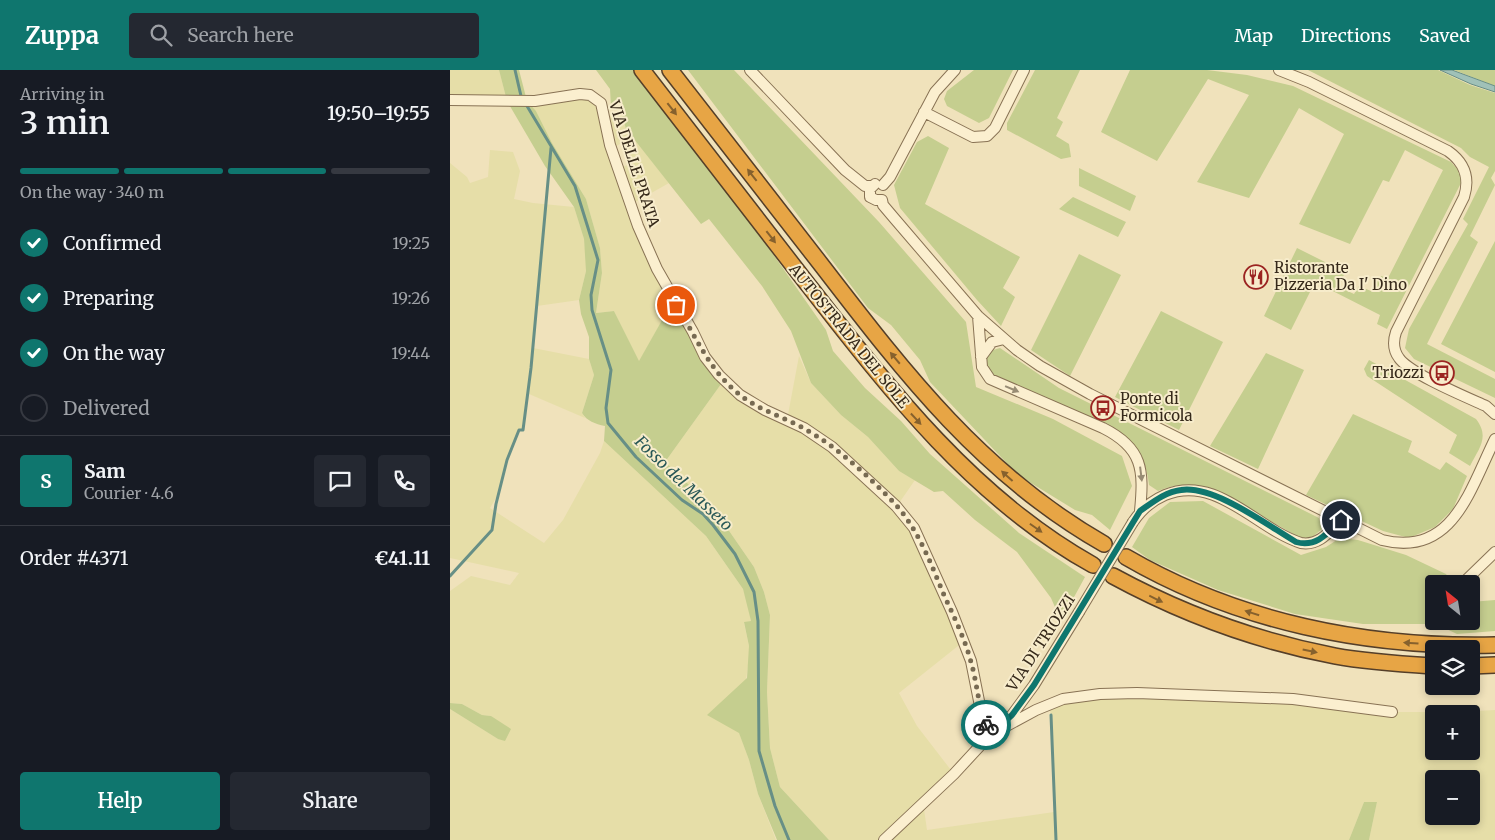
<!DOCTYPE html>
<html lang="en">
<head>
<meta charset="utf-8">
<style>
  :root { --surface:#171b24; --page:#242831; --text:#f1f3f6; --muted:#9ea1a6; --line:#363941; --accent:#0f766e }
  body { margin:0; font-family:Merriweather,serif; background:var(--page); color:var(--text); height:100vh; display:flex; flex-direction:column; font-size:19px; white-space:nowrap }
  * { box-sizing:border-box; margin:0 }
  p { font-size:16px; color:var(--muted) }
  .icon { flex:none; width:28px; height:28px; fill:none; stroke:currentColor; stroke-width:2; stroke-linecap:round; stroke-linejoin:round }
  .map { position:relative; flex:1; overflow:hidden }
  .side { display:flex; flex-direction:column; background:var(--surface); width:450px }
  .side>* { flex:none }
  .needle { width:32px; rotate:330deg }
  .fabs { position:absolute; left:975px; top:505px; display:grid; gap:10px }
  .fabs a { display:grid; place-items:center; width:55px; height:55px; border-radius:5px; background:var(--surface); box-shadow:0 2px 8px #0003; font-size:25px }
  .pin { position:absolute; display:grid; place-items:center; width:42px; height:42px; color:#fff; margin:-21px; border:2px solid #fff; border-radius:50%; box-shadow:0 1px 5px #0007 }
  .courier { position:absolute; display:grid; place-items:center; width:50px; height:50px; margin:-25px; border:4px solid #0f766e; border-radius:50%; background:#fff; color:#222; box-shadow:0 1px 6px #0007 }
  .head em { font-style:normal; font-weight:600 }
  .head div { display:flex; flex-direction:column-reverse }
  .head { display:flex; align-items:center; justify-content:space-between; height:85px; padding:0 20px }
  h1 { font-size:32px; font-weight:600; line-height:38px }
  .bar { display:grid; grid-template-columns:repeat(4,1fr); gap:8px 5px; align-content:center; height:60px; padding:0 20px }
  .bar i { height:6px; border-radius:4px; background:var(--line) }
  .bar .selected { background:var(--accent) }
  .bar p { grid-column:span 4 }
  .line { display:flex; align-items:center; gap:12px; padding:0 20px; border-top:1px solid var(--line) }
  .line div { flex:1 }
  .round { display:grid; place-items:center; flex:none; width:52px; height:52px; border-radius:5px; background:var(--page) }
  ol { padding:0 20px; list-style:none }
  li { display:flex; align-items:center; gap:15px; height:55px }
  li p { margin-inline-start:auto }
  li .icon { padding:5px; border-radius:50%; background:var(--accent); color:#fff; stroke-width:4 }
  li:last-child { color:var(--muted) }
  li i { width:28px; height:28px; border:2px solid var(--line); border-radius:50% }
  .primary-button { display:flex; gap:10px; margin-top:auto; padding:10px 20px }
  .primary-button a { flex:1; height:58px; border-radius:5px; background:var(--accent); color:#fff; font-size:20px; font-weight:600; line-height:58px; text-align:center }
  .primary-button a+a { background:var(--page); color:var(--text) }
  header { display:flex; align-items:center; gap:30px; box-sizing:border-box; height:70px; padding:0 25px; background:var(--accent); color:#fff }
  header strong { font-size:24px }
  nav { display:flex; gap:28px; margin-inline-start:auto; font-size:18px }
  .search { width:350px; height:45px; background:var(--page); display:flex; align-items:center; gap:12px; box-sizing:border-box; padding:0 18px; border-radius:5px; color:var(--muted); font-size:19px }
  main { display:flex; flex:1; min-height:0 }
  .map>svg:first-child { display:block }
</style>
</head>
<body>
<header>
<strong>Zuppa</strong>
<div class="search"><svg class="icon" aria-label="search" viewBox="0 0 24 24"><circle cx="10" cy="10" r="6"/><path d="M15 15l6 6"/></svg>Search here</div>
<nav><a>Map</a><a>Directions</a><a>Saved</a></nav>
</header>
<main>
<section class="side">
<div class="head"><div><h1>3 min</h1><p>Arriving in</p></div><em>19:50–19:55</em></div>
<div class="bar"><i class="selected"></i><i class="selected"></i><i class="selected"></i><i></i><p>On the way · 340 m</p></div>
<ol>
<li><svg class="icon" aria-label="check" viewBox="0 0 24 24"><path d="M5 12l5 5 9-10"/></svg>Confirmed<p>19:25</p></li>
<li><svg class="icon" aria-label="check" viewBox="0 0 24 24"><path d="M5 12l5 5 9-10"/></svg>Preparing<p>19:26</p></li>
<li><svg class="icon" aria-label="check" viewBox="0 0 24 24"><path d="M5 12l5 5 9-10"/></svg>On the way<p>19:44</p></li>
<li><i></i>Delivered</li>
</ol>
<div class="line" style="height:90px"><b class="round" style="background:var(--accent);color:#fff">S</b><div><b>Sam</b><p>Courier · 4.6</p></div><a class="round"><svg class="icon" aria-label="chat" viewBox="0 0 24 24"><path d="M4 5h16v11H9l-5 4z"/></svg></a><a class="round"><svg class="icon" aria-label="phone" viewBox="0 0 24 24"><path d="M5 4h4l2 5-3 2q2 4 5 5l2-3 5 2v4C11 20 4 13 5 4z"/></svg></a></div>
<div class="line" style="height:65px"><div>Order #4371</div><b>€41.11</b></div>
<div class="primary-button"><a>Help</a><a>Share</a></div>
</section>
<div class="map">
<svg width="1045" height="770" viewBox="0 0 1045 770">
  <rect width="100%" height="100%" fill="#f0e2bb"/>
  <path fill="#e6dea8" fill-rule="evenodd" d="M0,0h49l8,31 -57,-1z
    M140,25l15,23 16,-5 5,16 43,54 -39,22 46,100 -10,8 -27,49 -25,-51 -18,2 6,-40 -2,-25 -14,-49 -34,-56 -16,-32 -9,-10zM175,71l6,16 -3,2 2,5 -12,5 -7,-20z
    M40,80l23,2 7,19 -6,28 19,4 41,4 10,32 2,18v14l-7,29 -42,6 -4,42 56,11 5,16 -12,38 3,5 -56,-24 -6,36h-4l-12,30 -8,33 -9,15 54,35 19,-23 37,-67 4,-12 102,95 37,53 4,12 4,20 -7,2 5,23v12l-10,74 10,28 9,34 18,46h-326v-131l48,30 -7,-23 -9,-1 -20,-11 -12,-1v-112l21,-15 39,9 9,-12 -69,-15v-395l17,14 3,6 18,-6z
    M349,286l12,27 30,32 27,22 31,34 16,9 -18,26 17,22 49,114 -64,51 18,33 37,48 -31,28 4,28 127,-18v-46l-3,-51 -2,-10 14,-6 137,-4 192,17h68l35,-2v130h-126l8,-38h-13l-15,38h-520l-49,-53 -10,-39 -3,-56 3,-77 -6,-23 -10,-25 -31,-45 -31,-28 -27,-32 59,-82 63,40zM984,644h37v37h-37zM984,709h37v37h-37z"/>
  <path fill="#c5ce8f" d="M49,0h20l8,31 9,10 16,32 34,56 14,49 2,25 -6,40 18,-2 25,50 27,-48 10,-8 48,75 -59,82 25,24 2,8 31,28 31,45 10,25 6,23 -3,77 3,56 10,39 49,53h-52l-19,-46 -9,-34 -10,-27 -32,-18 40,-37 2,-32 -5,-24 7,-1 -8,-32 -37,-53 -102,-95 1,-15c-10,-2 -18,-5 -23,-13l12,-38 -5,-16v-22l-8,-23 -2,-14 7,-29 -2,-32 -10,-32 -29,-41 -38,-65z
    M146,0h46l32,42 152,218 7,21 32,37 36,33 29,33 89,79 66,44 -24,44 -10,-23 -34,-46 -42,-32 -32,-29 -9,1 -35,-21 -31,-34 -27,-22 -30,-32 -20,-52 -29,-45 -53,-67 -8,5 -75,-95 -7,-24 -8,2 -1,-18z
    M238,0h46l145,152 87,100 10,65 77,32 69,37 10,30 -22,44 -18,-15 -17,-5 -57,-35 -88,-93 -10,-22 -29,-35 -23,-17z
    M524,0h39l-24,48 -10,5 -32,-17 -3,-7 3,-8z
    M585,0h45l-23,48 6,4 -7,14 13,8 2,13 -10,2 -54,-29v-7z
    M680,0h77l40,5 46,11 158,76 8,9 3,10 -75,148 -10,-5 3,-9 -65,-33 -24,48 -27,-14 33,-68 48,24 -6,15 15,7 5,-8 12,5 10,-15 7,2 55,-108 -38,-20 -16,32 -6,-2 -33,64 -51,-20 45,-90 -45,-26 -50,90 -52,-16 52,-87 -41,-16 -51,82 -56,-29z
    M858,0h130l32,15 25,8v78l-4,7 4,7 -25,51 8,6 -51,102 68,35v19l-81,-39 -9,-11 4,-19 59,-105 -5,-5 26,-52 -19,-10 -9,-9z
    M1004,0h41v16z
    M478,66l21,12 -24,56 95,53 -17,31 12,9 -14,29 -24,-26 -77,-92 -6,-23 23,-43z
    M629,98l57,28 -6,15 -51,-25z
    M623,127l53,25 -8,15 -59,-28z
    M1045,171v131l-54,-28z
    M629,184l42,21 -51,101 -39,-26z
    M711,241l62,31 -44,88 -64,-33z
    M550,278l59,40 260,130 3,11 -12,10 -6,1 -85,-48c-21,-9 -40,-10 -61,-1l-9,-6c-2,-23 -12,-38 -29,-53l-125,-55c-9,-8 -11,-15 -6,-26z
    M816,283l38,17 -46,99 -48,-23z
    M919,290l107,59c14,18 3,29 -6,47l-21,-13 8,-18 -90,-59 -3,-7z
    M903,344l59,27 -4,11 32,18 6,-8 21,14 -14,33 -18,18 -26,11 -26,-7 -77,-36z
    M753,431l98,54 25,-8 14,-9 18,2 48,15 40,19 7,10h-19v37h37v-19l24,-2v31l-38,3 -21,-10h-73l-68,-10 -77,-24 -68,-30 -18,-13 17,-29 21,-16z
    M0,633l12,1 20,11 9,1 20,13 -6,12 -7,-2 -48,-30z
    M914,732h13l-8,38h-20z"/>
  <path fill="#a0c1b8" stroke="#678f86" d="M990,0h12l43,16v6l-24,-8z"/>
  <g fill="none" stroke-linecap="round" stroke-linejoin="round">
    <path stroke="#678f86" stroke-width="3" d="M65,0l6,26 54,90 23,74 -7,35 1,15 19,60 -5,38 2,15 28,34 46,43 21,14 10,11 22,29 19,38 4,29 1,130 16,55 14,34
      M0,506l42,-46 4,-26 11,-44 12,-30h4l8,-62 20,-220
      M601,645l5,125"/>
    <g stroke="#887254" stroke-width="12">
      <path id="minor" d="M300,0l95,100 20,16h7
        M829,0l30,12 139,69c17,12 22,27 16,46l-68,135c-3,9 -3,18 3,26 11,16 67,39 87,48l9,8
        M0,30l85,1 45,-7 10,1 11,8 9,42 28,81 19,43 36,63 12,25 14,18 21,20 25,15 39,18 28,19 64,59 18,22 38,84 19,49 11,55 8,19 46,-25 27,-11 37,-5 37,-1 156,6 99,13
        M474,42l49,25 14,-1 8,-8 29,-58
        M425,114l-5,5v8l6,3h6
        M433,115l7,-8 45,-85 20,-22
        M432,130l1,5 11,13 84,98 39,34 23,16 50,28 292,146c71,18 88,-51 113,-101
        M528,246l4,51 8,12 113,49c40,20 41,42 37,83
        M531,287l11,-15 12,-3
        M683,452c8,-12 18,-21 32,-27 52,-21 90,33 136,48 18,3 28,-11 40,-23
        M1012,514l33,-32
        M434,770l70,-66 36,-39 22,-20 22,-30 45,-73"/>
    </g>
    <g stroke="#553f29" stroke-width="18">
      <path id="highway" d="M192,0c53,69 106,138 160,207 84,108 169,220 291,288
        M220,0c51,66 102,132 153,197 83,108 160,208 281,277
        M676,487c112,65 240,91 369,88
        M663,506c70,38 143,65 222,80 32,6 66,8 99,10
        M1021,596l24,-1"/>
    </g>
    <use href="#minor" stroke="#fbefcf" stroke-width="10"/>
    <use href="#highway" stroke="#e7a545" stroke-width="15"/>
    <g stroke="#887254" stroke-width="12" stroke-linecap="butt">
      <path id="minor-bridge" d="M629,542l54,-90"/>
    </g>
    <use href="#minor-bridge" stroke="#fbefcf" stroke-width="10"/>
  </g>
  <defs><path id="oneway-solid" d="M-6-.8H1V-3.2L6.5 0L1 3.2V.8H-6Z" transform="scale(1.25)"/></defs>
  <g fill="#86612d">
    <use href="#oneway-solid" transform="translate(222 39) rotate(52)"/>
    <use href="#oneway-solid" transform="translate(302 105) rotate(-128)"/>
    <use href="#oneway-solid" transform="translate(321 167) rotate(52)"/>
    <use href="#oneway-solid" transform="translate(445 288) rotate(-130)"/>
    <use href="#oneway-solid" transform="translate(466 349) rotate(47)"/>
    <use href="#oneway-solid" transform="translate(557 406) rotate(-138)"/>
    <use href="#oneway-solid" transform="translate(586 458) rotate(35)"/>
    <use href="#oneway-solid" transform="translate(706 529) rotate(26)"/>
    <use href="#oneway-solid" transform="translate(802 543) rotate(-162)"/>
    <use href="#oneway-solid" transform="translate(961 573) rotate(-176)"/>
    <use href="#oneway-solid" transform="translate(860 581) rotate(12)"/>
  </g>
  <g fill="#988c74">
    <use href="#oneway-solid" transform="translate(562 319) rotate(23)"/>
    <use href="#oneway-solid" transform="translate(691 404) rotate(83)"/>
  </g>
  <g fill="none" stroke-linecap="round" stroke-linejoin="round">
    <path stroke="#776a52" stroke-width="5" stroke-dasharray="0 9" d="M226,235c21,33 33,65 63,89 19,16 43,22 64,34 32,17 68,50 93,77 23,26 35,59 48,90 10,22 21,44 27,67 6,20 7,43 15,63"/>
    <path stroke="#0f766e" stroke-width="6" d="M536,655l4,10 22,-20 22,-30 106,-174c13,-9 25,-19 41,-21 33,-5 86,35 115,52 20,6 32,-9 45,-22"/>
  </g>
  <defs>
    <g id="restaurant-ring" transform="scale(1.25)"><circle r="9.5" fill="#f7eccb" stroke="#9b2421" stroke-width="1.5"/><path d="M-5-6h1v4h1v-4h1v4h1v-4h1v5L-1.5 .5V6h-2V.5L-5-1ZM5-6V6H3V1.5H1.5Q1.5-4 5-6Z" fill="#9b2421"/></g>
    <g id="bus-ring" transform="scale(1.25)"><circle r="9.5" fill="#f7eccb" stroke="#9b2421" stroke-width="1.5"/><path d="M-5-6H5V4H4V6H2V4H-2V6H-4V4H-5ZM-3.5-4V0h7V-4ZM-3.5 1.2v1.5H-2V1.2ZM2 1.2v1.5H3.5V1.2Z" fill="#9b2421"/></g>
  </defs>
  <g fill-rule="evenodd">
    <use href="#restaurant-ring" x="806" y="207"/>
    <use href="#bus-ring" x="992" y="303"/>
    <use href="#bus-ring" x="653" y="338"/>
  </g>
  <g text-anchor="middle" stroke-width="4" stroke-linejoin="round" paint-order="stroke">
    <g font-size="15" fill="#36291a" stroke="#f7eccb">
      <text transform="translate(184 94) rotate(72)" y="5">VIA DELLE PRATA</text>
      <text transform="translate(399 266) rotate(51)" y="5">AUTOSTRADA DEL SOLE</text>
      <text transform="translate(591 573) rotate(-57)" y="5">VIA DI TRIOZZI</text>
    </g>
    <g font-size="15" fill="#36291a" stroke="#f7eccb" text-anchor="start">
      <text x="824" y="203">Ristorante<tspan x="824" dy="17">Pizzeria Da I' Dino</tspan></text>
      <text x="974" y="308" text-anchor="end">Triozzi</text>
      <text x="670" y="334">Ponte di<tspan x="670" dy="17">Formicola</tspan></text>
    </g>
    <g font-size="16" font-style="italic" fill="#285756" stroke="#f7eccb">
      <text transform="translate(234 413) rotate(44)" y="6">Fosso del Masseto</text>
    </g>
  </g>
</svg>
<div class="fabs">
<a><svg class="needle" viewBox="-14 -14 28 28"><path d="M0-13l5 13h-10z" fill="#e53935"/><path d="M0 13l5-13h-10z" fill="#9ea1a6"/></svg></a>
<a><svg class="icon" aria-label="layers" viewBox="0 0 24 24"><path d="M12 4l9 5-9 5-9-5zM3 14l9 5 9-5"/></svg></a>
<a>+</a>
<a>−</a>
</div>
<div class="pin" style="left:226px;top:235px;background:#ea580c"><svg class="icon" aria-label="bag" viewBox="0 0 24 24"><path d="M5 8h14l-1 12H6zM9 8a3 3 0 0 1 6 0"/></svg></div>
<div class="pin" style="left:891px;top:450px;background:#1f2937"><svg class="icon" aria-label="home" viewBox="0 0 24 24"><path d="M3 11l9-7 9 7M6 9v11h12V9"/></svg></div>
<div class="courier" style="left:536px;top:655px"><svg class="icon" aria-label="bike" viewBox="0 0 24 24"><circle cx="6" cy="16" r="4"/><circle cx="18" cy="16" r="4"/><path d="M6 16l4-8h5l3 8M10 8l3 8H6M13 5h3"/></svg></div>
</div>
</main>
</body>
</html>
